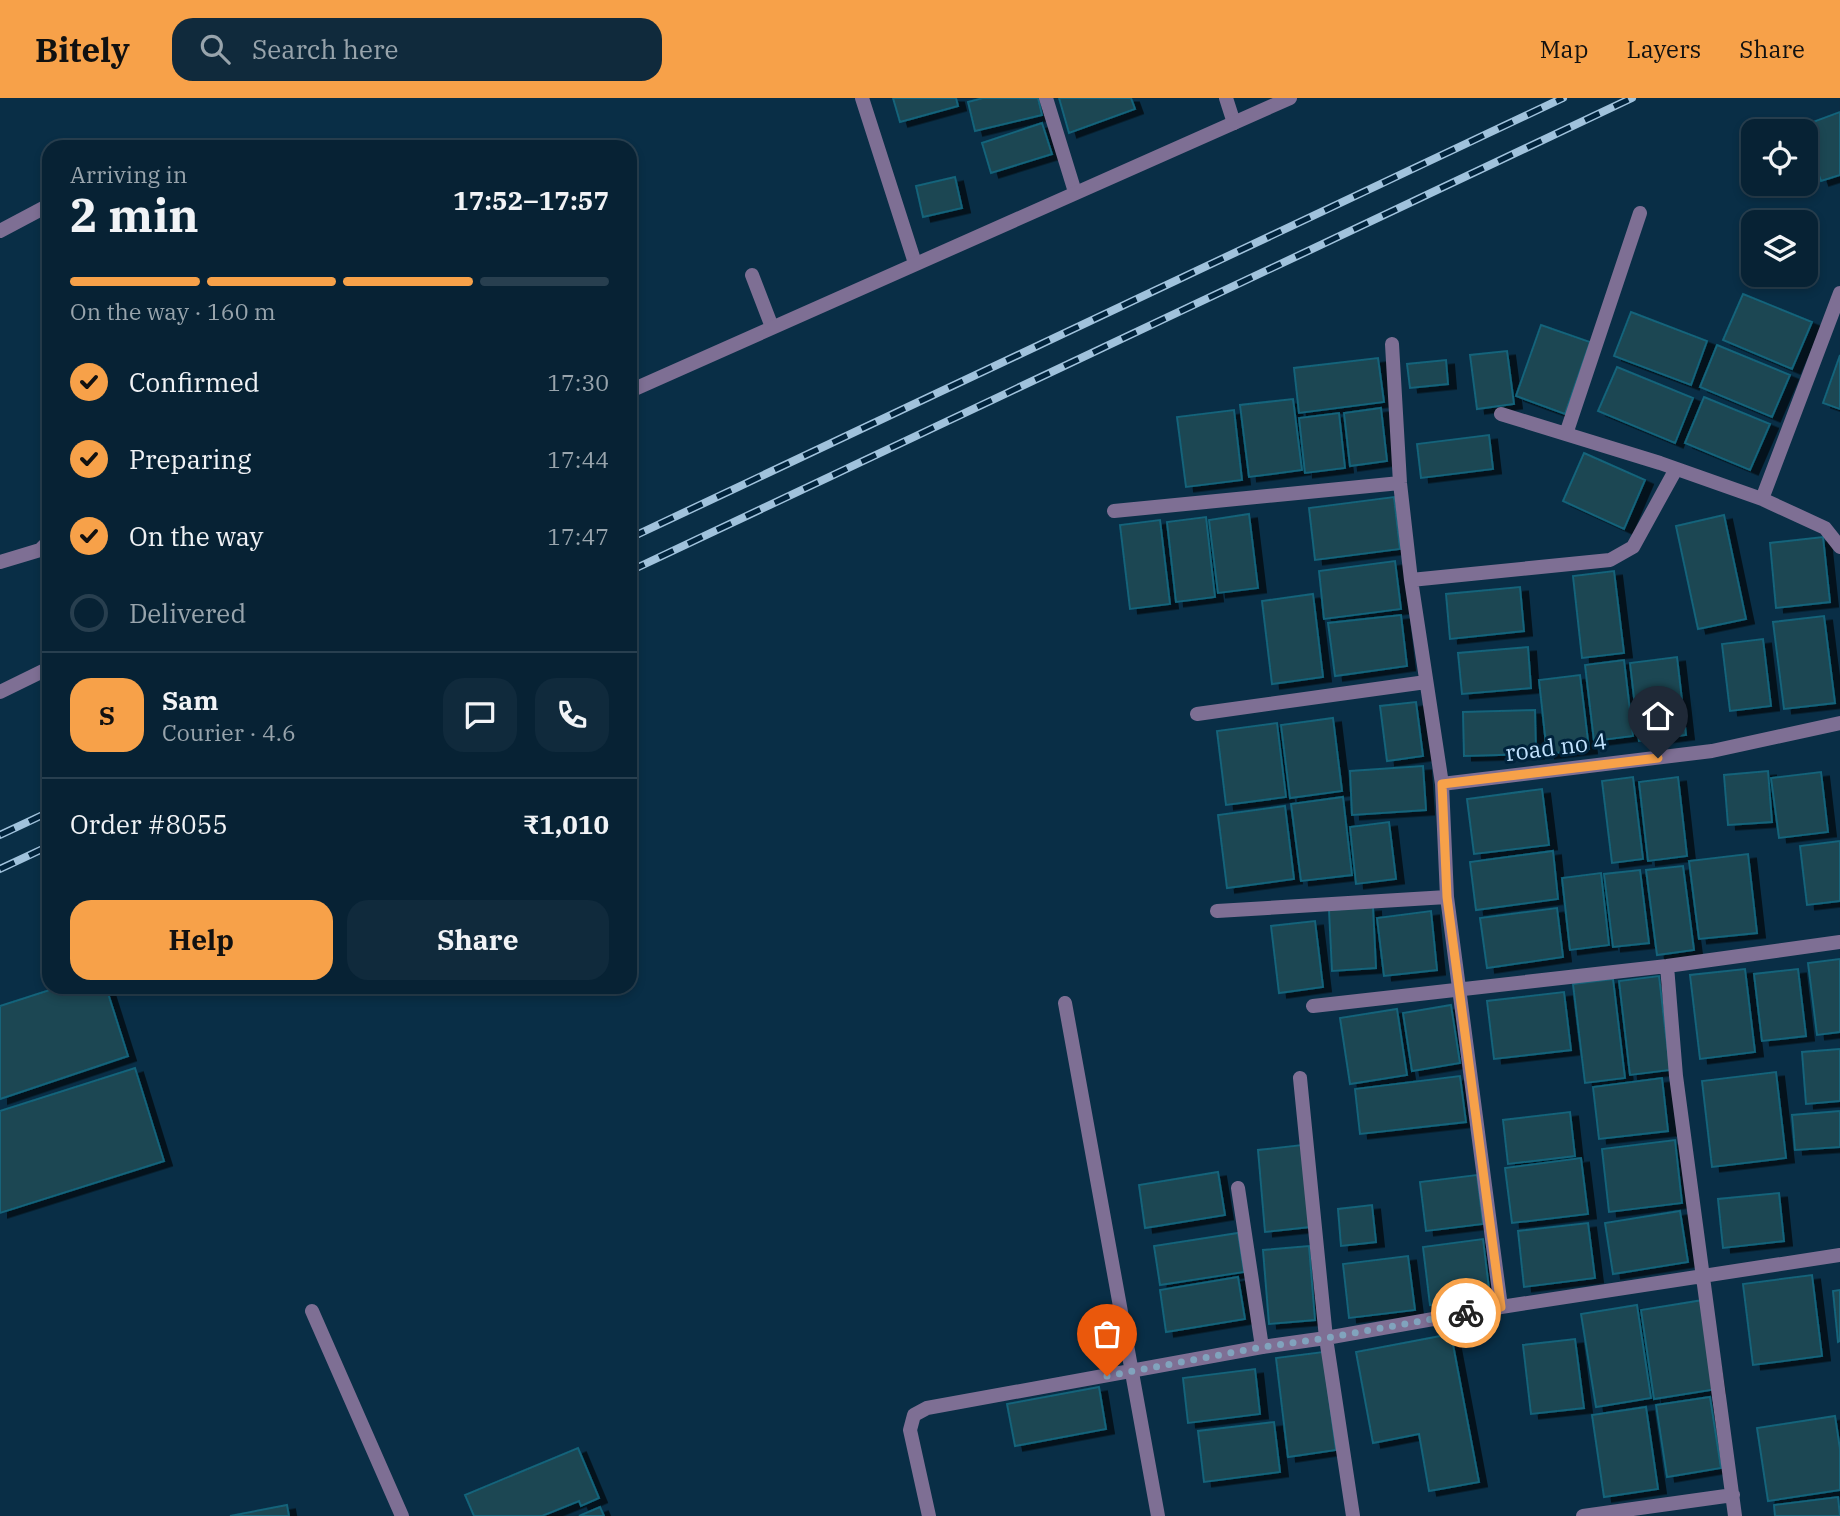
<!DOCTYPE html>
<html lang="en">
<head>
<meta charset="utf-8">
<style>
  :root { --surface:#072234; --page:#102a3c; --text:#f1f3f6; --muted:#98a4ac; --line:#283f4f; --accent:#f7a149 }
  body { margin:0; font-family:"IBM Plex Serif",serif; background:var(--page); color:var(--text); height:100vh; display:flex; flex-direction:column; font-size:26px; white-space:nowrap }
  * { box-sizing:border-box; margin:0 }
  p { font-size:23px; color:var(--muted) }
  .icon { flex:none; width:38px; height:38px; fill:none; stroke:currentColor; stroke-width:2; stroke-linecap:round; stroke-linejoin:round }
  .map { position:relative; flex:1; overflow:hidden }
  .sheet { position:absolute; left:42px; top:42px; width:595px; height:854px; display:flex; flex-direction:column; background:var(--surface); border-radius:21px; box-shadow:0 4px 10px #0003,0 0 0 2px var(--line) }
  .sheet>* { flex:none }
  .buttons { position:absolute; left:1741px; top:21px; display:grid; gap:14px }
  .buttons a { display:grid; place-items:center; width:77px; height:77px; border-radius:14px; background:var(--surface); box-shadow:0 4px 10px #0003,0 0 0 2px var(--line); font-size:35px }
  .pin { position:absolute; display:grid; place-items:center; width:60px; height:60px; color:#fff; margin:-72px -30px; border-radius:50% 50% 50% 0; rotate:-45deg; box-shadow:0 0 7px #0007 }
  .pin .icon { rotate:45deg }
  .courier { position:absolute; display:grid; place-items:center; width:70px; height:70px; margin:-35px; border:5px solid #f7a149; border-radius:50%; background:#fff; color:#222; box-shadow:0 2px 9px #0007 }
  .headline em { font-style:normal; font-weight:700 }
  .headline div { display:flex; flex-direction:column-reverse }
  .headline { display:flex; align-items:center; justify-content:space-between; height:119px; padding:0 28px }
  h1 { font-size:46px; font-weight:700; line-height:52px }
  .bar { display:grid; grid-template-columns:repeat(4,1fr); gap:10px 7px; align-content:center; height:84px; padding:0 28px }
  .bar i { height:9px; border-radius:5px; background:var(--line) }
  .bar .active { background:var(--accent) }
  .bar p { grid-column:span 4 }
  .line { display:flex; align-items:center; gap:18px; padding:0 28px; border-top:2px solid var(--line) }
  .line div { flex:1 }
  .round { display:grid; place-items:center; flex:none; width:74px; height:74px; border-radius:21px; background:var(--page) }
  ol { padding:0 28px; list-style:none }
  li { display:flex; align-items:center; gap:21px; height:77px }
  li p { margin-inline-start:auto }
  li .icon { padding:7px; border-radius:50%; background:var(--accent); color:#111; stroke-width:4 }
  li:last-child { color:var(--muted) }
  li i { width:38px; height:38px; border:4px solid var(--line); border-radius:50% }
  .button { display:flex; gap:14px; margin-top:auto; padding:14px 28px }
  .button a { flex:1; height:80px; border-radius:21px; background:var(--accent); color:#111; font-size:28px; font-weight:700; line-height:80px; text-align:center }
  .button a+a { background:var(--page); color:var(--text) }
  header { display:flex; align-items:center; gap:42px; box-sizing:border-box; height:98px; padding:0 35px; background:var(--accent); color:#111 }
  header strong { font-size:33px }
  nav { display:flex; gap:38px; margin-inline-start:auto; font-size:24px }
  .search { width:490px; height:63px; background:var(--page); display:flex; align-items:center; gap:18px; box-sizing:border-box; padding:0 24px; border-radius:21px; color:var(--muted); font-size:26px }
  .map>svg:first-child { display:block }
</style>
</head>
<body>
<header>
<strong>Bitely</strong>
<div class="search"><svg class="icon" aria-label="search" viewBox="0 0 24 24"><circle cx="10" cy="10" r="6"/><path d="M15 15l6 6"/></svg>Search here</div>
<nav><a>Map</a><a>Layers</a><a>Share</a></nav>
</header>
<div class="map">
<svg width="1840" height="1418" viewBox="0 0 1840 1418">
  <defs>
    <filter id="shadow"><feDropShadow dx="8" dy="4.5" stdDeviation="0" flood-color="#0009"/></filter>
  </defs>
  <rect width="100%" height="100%" fill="#092e46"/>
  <path fill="#1c4653" stroke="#12637a" stroke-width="2" filter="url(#shadow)" d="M893,0h63l2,8 -58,16z
    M983,0h55l4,17 -67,16 -7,-29z
    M1059,0h72l4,11 -66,24z
    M1840,14v63l-19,6 -15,-43v-7h-2l-2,-5z
    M1042,25l10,31 -61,19 -9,-30z
    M955,79l7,31 -39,9 -7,-31z
    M1768,114l22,3 -1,7h-23z
    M1743,196l69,28 -20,47 -69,-29z
    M1631,214l76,29 -16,44 -77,-29z
    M1541,227l49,17 -25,72 -49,-18z
    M1717,247l73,30 -18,42 -72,-30z
    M1507,253l7,53 -37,5 -7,-54z
    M1840,257v54l-17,-6z
    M1378,260l6,44 -85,11 -5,-45z
    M1446,262l2,24 -38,4 -3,-24z
    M1617,269l76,31 -18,45 -77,-32z
    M1704,299l66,27 -20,46 -65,-27z
    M1293,301l9,71 -53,7 -9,-72z
    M1381,310l6,53 -37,5 -6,-53z
    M1234,312l8,70 -56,7 -9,-70z
    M1339,315l6,55 -40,5 -6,-55z
    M1489,337l4,34 -72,9 -4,-34z
    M1584,355l61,27 -21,49 -61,-28z
    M1394,399l6,52 -85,11 -6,-52z
    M1249,416l9,74 -40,5 -9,-73z
    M1724,417l22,104 -48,10 -22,-103z
    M1206,419l9,80 -39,5 -9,-80z
    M1160,422l10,84 -40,5 -10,-84z
    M1823,439l7,65 -54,6 -6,-65z
    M1395,463l6,48 -77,10 -5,-48z
    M1614,473l10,82 -42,5 -9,-82z
    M1520,489l4,44 -74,8 -4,-45z
    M1313,496l10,83 -51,7 -10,-83z
    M1401,517l6,51 -72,10 -7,-53z
    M1824,518l11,87 -51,6 -11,-87z
    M1763,541l8,67 -41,5 -8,-67z
    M1528,549l3,41 -69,6 -4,-41z
    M1677,559l9,78 -47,6 -9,-78z
    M1624,562l9,76 -39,5 -9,-76z
    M1580,577l9,74 -42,5 -8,-74z
    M1416,604l7,54 -36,5 -7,-55z
    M1535,612l1,44 -72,2 -1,-44z
    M1333,620l9,73 -52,7 -9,-73z
    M1277,625l9,74 -60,8 -9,-74z
    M1423,668l3,44 -74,5 -2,-44z
    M1768,673l4,51 -44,3 -4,-50z
    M1821,674l7,60 -49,6 -8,-60z
    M1633,679l10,82 -31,4 -10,-82z
    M1678,679l9,79 -39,5 -9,-79z
    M1542,691l7,56 -75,9 -7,-55z
    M1343,699l9,78 -51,6 -10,-77z
    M1285,708l9,73 -67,9 -9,-73z
    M1389,724l7,57 -40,5 -6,-57z
    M1840,743v60l-33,4 -7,-59z
    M1553,753l5,48 -82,11 -6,-48z
    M1748,756l9,79 -58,6 -10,-78z
    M1683,768l11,84 -37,5 -11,-85z
    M1640,772l9,73 -36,4 -9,-73z
    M1601,775l8,72 -39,5 -8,-72z
    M1373,809l3,61 -44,3 -3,-61z
    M1557,810l6,49 -76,11 -7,-50z
    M1431,813l6,59 -53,6 -7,-58z
    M1315,823l8,66 -44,6 -8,-67z
    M1840,861v73l-23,3 -9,-72z
    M1745,871l10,83 -55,7 -10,-84z
    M1798,871l8,67 -44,5 -8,-67z
    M1659,878l11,94 -40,5 -11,-94z
    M1613,881l12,99 -40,5 -12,-99z
    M59,889h47l22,69 -128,43v-93z
    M1564,894l7,58 -77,9 -7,-58z
    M1451,907l9,58 -48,8 -9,-58z
    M1397,911l10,66 -57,9 -10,-66z
    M1840,951v52l-34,3 -4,-52z
    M135,970l29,93 -164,52v-102z
    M1776,974l10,86 -74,9 -10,-86z
    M1460,978l6,46 -106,12 -5,-45z
    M1662,980l6,53 -69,8 -6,-52z
    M1840,1013v36l-45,3 -3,-35z
    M1570,1014l5,44 -67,8 -5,-44z
    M1675,1042l7,63 -73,9 -7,-63z
    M1302,1047l8,82 -45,5 -7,-82z
    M1581,1060l7,56 -76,9 -7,-55z
    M1218,1074l7,43 -80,13 -6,-43z
    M1477,1077l6,49 -57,7 -6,-49z
    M1779,1095l5,48 -61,7 -5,-49z
    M1372,1107l4,37 -35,4 -3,-37z
    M1680,1113l8,51 -75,12 -8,-51z
    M1588,1125l7,55 -71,9 -6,-56z
    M1238,1135l6,39 -84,13 -6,-39z
    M1483,1141l7,58 -60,8 -7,-58z
    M1309,1148l6,74 -46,4 -6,-74z
    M1408,1158l7,54 -66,8 -6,-54z
    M1812,1177l10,81 -69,9 -10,-81z
    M1238,1179l7,42 -79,13 -6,-42z
    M1840,1192v51l-2,1 -5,-51z
    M1703,1202l14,89 -63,10 -13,-89z
    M1637,1207l14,93 -55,9 -15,-93z
    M1451,1236l28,148 -50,9 -10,-57 -46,9 -17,-91z
    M1575,1241l9,69 -53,6 -8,-69z
    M1323,1254l13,98 -48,7 -12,-99z
    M1255,1271l5,45 -72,9 -5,-45z
    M1099,1289l7,42 -91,17 -8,-42z
    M1710,1299l11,71 -54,9 -11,-72z
    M1646,1309l12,82 -54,8 -12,-82z
    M1835,1318l5,33v41l-72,11 -11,-73z
    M1274,1324l6,50 -76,10 -6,-51z
    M578,1350l21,50 -18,8 -2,-5 -37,15h-68l-9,-21z
    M1838,1399l2,19h-65l-1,-11z
    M287,1407l2,11h-59z
    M600,1409l4,9h-25z"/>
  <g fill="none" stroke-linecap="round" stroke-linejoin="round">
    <path stroke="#7e6f94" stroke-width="14" d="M0,133l49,-26
      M0,464l40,-12 9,-9
      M1238,1090l24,159"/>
    <path stroke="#7e6f94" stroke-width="14" d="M862,0l53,165
      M1046,0l29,94
      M1226,0l8,25
      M752,177l20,52
      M1392,246l8,139 11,97 31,204 5,113 54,410
      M1501,316l159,49 102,36 63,29 15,19
      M1566,336l74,-221
      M1762,401l78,-206
      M1114,413l286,-28
      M1411,482l199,-20 23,-13 43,-78
      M1197,616l229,-32
      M1442,686l270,-33 128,-28
      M1217,813l230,-14
      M1667,868l9,110 59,440
      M1065,905l93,513
      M1313,908l354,-40 173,-24
      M1300,980l26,260 27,178
      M312,1213l90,205
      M929,1418l-19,-86 4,-15 13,-7 335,-61 64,-9 175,-31 339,-52
      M1583,1418l150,-21"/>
    <path stroke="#7e6f94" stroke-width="14" d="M630,293l660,-293
      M0,594l49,-24"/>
    <g stroke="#a0c2dc" stroke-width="8">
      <path id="rail" d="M630,440l933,-440
        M630,473l1002,-473
        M0,737l49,-23
        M0,771l49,-23"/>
    </g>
    <use href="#rail" stroke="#00233c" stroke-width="5" stroke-dasharray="16" stroke-linecap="butt"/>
  </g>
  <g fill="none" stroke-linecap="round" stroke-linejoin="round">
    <path stroke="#81a3bd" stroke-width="7" stroke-dasharray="0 12.6" d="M1107,1278l155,-29 64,-9 140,-25"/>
    <path stroke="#f7a149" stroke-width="9" d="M1466,1215l35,-6 -54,-410 -5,-113 216,-26"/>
  </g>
  <g text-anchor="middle" stroke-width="6" stroke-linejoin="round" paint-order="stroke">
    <g font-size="23" fill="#c1e2fd" stroke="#00233c">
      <text transform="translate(1556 649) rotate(-7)" y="8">road no 4</text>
    </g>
  </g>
</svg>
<div class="buttons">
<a><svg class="icon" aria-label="locate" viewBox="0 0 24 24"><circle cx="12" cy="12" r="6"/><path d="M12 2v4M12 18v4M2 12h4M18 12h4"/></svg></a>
<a><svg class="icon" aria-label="layers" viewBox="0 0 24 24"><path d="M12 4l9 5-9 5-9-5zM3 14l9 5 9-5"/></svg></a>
</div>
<div class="pin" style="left:1107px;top:1278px;background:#ea580c"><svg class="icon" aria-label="bag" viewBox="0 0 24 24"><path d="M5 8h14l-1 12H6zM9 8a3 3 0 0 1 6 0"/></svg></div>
<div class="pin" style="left:1658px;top:660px;background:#1f2937"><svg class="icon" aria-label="home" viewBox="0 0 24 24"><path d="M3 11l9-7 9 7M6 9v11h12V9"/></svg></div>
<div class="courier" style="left:1466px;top:1215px"><svg class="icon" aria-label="bike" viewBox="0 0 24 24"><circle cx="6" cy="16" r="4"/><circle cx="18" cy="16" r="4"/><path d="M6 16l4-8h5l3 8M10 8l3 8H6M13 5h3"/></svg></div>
<section class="sheet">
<div class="headline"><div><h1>2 min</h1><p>Arriving in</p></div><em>17:52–17:57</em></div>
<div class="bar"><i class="active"></i><i class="active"></i><i class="active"></i><i></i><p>On the way · 160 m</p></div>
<ol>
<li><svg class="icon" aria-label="check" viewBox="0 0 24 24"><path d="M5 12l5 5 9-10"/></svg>Confirmed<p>17:30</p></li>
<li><svg class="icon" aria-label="check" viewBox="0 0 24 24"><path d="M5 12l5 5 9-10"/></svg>Preparing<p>17:44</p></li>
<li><svg class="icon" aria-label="check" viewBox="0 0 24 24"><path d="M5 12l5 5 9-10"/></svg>On the way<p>17:47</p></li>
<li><i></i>Delivered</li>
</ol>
<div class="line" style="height:126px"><b class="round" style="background:var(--accent);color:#111">S</b><div><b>Sam</b><p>Courier · 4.6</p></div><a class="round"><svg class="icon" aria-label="chat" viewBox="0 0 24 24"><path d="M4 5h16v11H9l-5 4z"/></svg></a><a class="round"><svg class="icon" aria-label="phone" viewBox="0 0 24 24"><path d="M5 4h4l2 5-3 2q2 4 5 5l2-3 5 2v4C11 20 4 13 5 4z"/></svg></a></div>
<div class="line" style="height:91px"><div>Order #8055</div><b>₹1,010</b></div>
<div class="button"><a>Help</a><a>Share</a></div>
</section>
</div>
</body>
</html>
